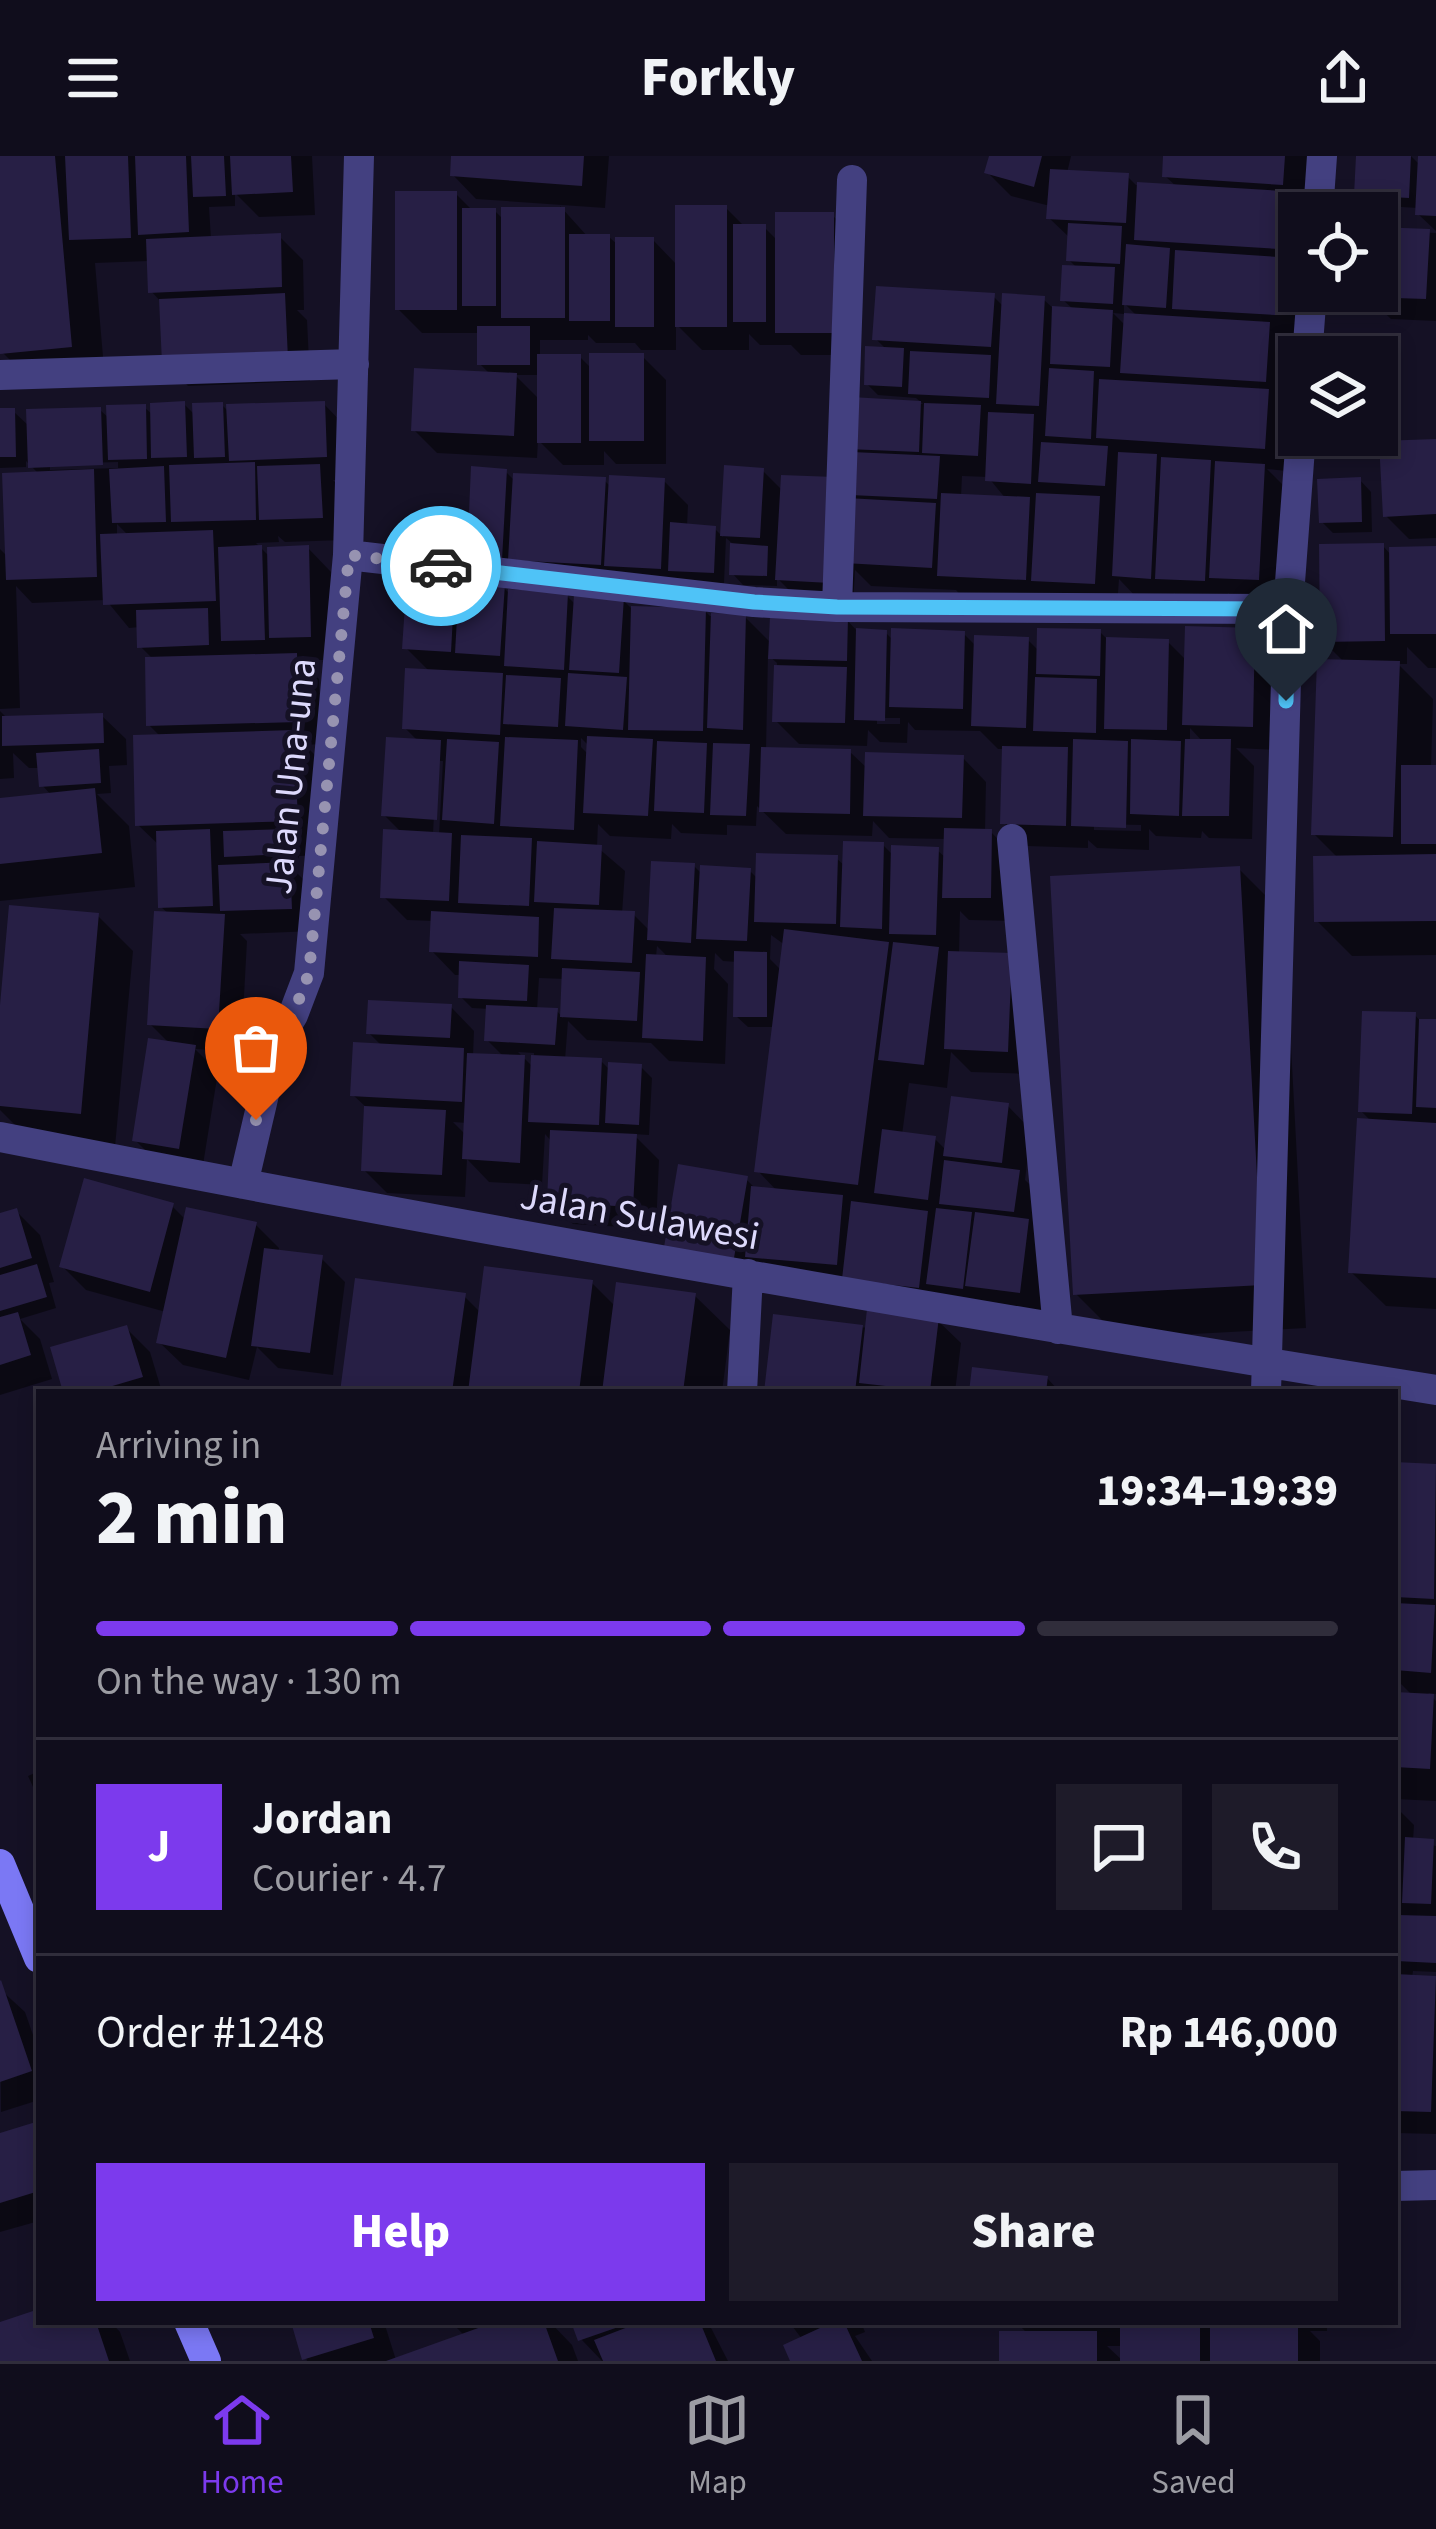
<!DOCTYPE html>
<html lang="en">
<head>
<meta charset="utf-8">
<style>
  :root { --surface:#100d1c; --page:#1e1b29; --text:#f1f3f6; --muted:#9c9ca3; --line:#302d3b; --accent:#7c3aed }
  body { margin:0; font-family:"Source Sans 3",sans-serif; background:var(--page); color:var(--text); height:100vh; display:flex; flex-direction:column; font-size:45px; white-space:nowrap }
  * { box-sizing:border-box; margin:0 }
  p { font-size:39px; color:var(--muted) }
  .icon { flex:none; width:66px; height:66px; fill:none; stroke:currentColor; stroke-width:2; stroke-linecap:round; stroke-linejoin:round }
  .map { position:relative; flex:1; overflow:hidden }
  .details { position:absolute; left:36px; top:1233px; width:1362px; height:936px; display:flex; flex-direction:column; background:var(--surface); border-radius:0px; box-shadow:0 6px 18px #0003,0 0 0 3px var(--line) }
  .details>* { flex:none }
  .tools { position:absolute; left:1278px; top:36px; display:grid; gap:24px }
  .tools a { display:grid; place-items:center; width:120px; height:120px; border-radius:0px; background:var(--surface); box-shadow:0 6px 18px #0003,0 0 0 3px var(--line); font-size:60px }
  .pin { position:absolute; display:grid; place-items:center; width:102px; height:102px; color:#fff; margin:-123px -51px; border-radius:50% 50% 50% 0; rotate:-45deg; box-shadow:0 0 12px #0007 }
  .pin .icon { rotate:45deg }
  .courier { position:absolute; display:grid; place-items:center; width:120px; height:120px; margin:-60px; border:9px solid #4fc3f7; border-radius:50%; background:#fff; color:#222; box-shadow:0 3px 15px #0007 }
  .head em { font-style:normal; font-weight:800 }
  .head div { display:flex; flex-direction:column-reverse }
  .head { display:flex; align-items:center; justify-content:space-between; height:204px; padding:0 60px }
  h1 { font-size:78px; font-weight:800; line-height:90px }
  .bar { display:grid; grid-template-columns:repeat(4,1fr); gap:18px 12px; align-content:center; height:144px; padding:0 60px }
  .bar i { height:15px; border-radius:9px; background:var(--line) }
  .bar .selected { background:var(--accent) }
  .bar p { grid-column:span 4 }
  .line { display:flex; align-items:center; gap:30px; padding:0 60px; border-top:3px solid var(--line) }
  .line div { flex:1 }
  .round { display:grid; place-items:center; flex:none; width:126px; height:126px; border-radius:0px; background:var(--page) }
  .cta { display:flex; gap:24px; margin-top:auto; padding:24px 60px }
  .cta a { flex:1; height:138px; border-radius:0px; background:var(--accent); color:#fff; font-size:48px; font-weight:800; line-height:138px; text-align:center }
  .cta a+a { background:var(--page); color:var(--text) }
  header { display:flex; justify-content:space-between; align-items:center; height:156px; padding:0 60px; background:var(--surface); font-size:54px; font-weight:800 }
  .tabs { display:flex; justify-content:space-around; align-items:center; height:168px; border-top:3px solid var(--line); background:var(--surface); font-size:33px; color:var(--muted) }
  .tabs a { display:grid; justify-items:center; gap:6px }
  .tabs .selected { color:var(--accent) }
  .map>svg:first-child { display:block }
</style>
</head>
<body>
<header><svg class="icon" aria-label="menu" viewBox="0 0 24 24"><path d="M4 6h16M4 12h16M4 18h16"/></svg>Forkly<svg class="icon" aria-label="share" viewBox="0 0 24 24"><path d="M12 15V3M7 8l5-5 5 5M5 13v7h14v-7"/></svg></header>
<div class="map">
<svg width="1436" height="2205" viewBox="0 0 1436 2205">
  <rect width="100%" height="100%" fill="#151125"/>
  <path fill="#0007" fill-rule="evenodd" d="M0,0h312l3,59 -56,2 -24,-24v13l-26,1 2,32 68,-3 24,24 1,50h-7l10,10 3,61 -122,5 -23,-24 -3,-59 -11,-12 -2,-30 -54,2 10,117 -68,7 -35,-35z
    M454,0h155l-4,52 -129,-9 -23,-24z
    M992,0h79l-4,17 60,3 9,9 41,2 -12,-11 1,-20h143l-3,51 -12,-1 7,7 -2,58 -12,-1 12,11 -1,56 -18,-1 13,13 -4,55h-10l12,12 -4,55 -20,-2 21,21 -6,112 -46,-2 -8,-7 -1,10 -46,-2 -7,-8 -1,8 -35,-2 -19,-20 -2,28 -153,-8 -8,-9 -85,-4 -16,-16 -2,35 -51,-2 -25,-25v8l-34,-1 -11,-12 1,-29 -7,-6 -2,45 -231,-3 13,-108 9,9 89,-1 7,7 53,-6 24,24 -1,22 28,2 8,8 4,-68 36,2 20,20 51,-11 19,-80 70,4 -7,-6 -38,-3 -11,-11 20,-34 -11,-11 117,-43 11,11 39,-8 11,10 20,1 -11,-10 14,-32 -8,-8 1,-22 -21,-20 1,-12 -39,-10 -24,-24zM1124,147l14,14 -12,9 -13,-13 11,1zM962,320l26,1 18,22 -45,-2z
    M1359,0h52l9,9 1,-9h15v75l-18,-17v-6l-50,-3 -11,-11z
    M456,38l17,17h22l9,9 56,-10v-4l28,31h21l9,8 35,-5 25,26 48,-58 19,19h19l14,14 54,-26 24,23v117h-55l-10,-10h-31l-11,-11v16h-47l-26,-26v26h-35l-6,-7h-39l-8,-8v5h-48v17h40l12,12 50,-13 24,24v84h-50l-12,-13v14h-41l-25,-25 -1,18 -100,-5 -23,-23 77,-55 -11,-11v-31h-58l-24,-24zM515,219h25v25z
    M1377,74l59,3v88l-45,-2 -24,-23v-5h10z
    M184,248l12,12 26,-11 8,8 94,-9 23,24 3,52h-17l10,10 2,50 -60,2 -7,-6 1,6 -23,1 14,14 38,-9 23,24 3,88h-34l19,19 2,65 -16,1 23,23 3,87 -32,1v8l-10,1 24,24 1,42 -74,3 7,7 -6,111 -46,-3 23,23 -16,99 -43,-7 -24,-24 36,-95 -21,-21 20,-109 -9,-8 -1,-61 -22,-21 23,-88 -12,-12 5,-65 -14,-14v-19l-11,1 -23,-28 -74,3 -16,-17 4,122 -20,1v-160l8,8 31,-83 -13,-13v6l-26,1v-57h13l17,16 70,-17 10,9 34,-12 9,8zM118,306v6l-68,2v-6zM117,368l12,12 -12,1z
    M1436,286v96l-27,1 -23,-23z
    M1360,324l11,12 1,40 -39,1 -11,-11z
    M1383,390l9,10 44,-7v119h-8l-21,-21v17h-9l35,35 -2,69h5v187l-84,1 -35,-35 21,-63 -24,-24 31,-171 -22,-22z
    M454,426l8,7 41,-2 5,5 59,4 9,9 47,-5 9,9 73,2 5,5 35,1 27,27 75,-24 11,12 28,1 8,8 70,-7 12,12 51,-7 12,12 61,-19 8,8 60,2 19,19 67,-30 23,24 -2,95 -39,-2 18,18 -2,73 -43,-1 -7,-7 -1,7 -45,-2 -7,-7v21l-52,-2 -9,-8v8l-61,-2 -24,-24 2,-73h-7l-18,-18 -65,-1 -7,-8 -1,21 -27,-1 -12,-12 -1,16 -68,-2 -24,-24 2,-57 -9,-8 -2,95 84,2 18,17 95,-11 23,24 -1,50h6l23,24 -1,65 -44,-1 -9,-9 -1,44 51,1 21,118 -60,-2 -20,-20 -4,36 -38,-5 -7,52 33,4 12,12 61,-45 23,24 -6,50 17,16v119l-351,-45 55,-91 11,11 21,2 -20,-21 17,-144h-27l-12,-11 1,-54 -14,-1 -8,-8 -1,16 14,15 -3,80 -56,-3 -18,-18 -64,-3 -19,-19 -3,39 36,1 10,10 30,-4 11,11 -3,57 -16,-1 26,26 -3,69 -83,-5 -23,-23 2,-59 -7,-8 -3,51 -53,-3 -22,-23 -2,38 -78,-4 -23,-23 3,-62 -14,-13 30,-48 -14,-14 82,-26 23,24 -1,25 31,1 -17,-17 2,-31 -17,-1 -11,-11 1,-22h-7l-23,-24 1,-30 -26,-1 -24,-24 19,-63 -18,-18 35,-73 -14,-14 25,-56 -25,-25zM877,562h23v6h-23zM1190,572l13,14h-13zM581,582l8,8v9l-8,-8zM437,605h6l-4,74 -6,-1zM757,650l29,28 86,2 1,-15 16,17 57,1v19l-9,-8 -43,6 -11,-11 -38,21 -9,-8 -78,21 -8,-8 -47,4 -9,-9 -44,65 -17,-17h-11l3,-43 -28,-24 1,-23 12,12 61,3 1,-15 9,9 46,2v-10l29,1zM1094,668l47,1v6l-47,-1zM771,779l14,10 -3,26 -12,-12zM657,790l12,12 -13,-1zM539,822l26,1 -2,39 -6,-7 -20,-1zM518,896l16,1v15zM453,966l14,1v13z
    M0,555l8,8 94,-3 24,23 1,26 -18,1 2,27 -14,1 32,32 6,61 -135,14v-100l52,-5 -10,-11 -2,-17h-11l-16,-15 1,25 -14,1z
    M1239,713l45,45 22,414 -186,10 -44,-44z
    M98,760l35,35 -18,196 -86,-8 -29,-29v-106l3,3z
    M1415,859l6,7h15v287l-50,-3 -35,-34 21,-150 -11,-11z
    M172,1050l14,14 70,5 23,23 -1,5 43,5 24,24 -12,93 -55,-7 -21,-21 -8,33 -66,-15 -24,-23 7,-30 -80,-22 -24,-24z
    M16,1055l24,24 14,47 -5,1 7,25 -36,11 20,20 12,40 -52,16v-179z
    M592,1127l24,24 79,-11 35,34 -8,62h-379l121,-96 17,17z
    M776,1162l92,10 69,-8 24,23 -6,49h-188z
    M126,1172l24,24 12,40h-96z
    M1047,1222l13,14h-88z
    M1395,1309l41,2v227l-8,-1 8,8v100l-41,-2v-104l18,1 -18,-18z
    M39,1615v29l-11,-24z
    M1395,1650l19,19 -1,16 23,5v126l-23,-1 -1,7 24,1v155l-41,-1z
    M0,1833l25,23 14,40v48l-38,12z
    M39,1969v96l-39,11v-96z
    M39,2156v10h72l9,10 10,29h-130v-36z
    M294,2166h90l12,38 69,-24 -14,-14h99l22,23 6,16h-271z
    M575,2166h133l20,39h-126l-21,-22z
    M789,2166h72l4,10 -10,4 17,25h-79l9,-22z
    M1016,2166h311v9h-17l10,10v20h-197v-15h-16l16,15h-121l26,-27z"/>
  <path fill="#271f45" d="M0,0h55l17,191 -72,7z
    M65,0h63l3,82 -62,2z
    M135,0h51l3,76 -51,3z
    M191,0h33l2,40 -33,1z
    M230,0h61l2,36 -61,3z
    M451,0h133l-2,30 -132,-10z
    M989,0h53l-8,31 -50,-14z
    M1163,0h122l-2,29 -121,-8z
    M1356,0h55l-2,42 -55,-3z
    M1418,0h18v60l-21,-1z
    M1050,13l79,4 -3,50 -80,-4z
    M1137,26l146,9 -4,58 -145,-9z
    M395,35h62v119h-62z
    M675,49h52v122h-52z
    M501,51h64v111h-64z
    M462,52h34v98h-34z
    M775,56h59v121h-59z
    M1068,67l54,3 -2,38 -54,-3z
    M733,68h33v98h-33z
    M1377,71l53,2 -4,70 -62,-2v-6h13z
    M281,77l1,54 -134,6 -2,-54z
    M569,78h41v87h-41z
    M615,81h39v90h-39z
    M1126,88l44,4 -4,60 -44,-3z
    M1175,94l104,7 -4,58 -103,-6z
    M1062,109l53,2 -2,37 -53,-3z
    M876,130l119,7 -4,54 -119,-7z
    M285,137l3,66 -126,4 -3,-64z
    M1002,137l43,3 -6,110 -43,-2z
    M1052,150l61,4 -3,57 -60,-3z
    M1124,157l146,9 -4,60 -146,-9z
    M477,170h53v39h-53z
    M865,190l39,2 -2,39 -38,-2z
    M910,195l81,4 -2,43 -81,-4z
    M589,197h55v88h-55z
    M537,198h44v89h-44z
    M414,212l103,5 -3,63 -103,-5z
    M1049,212l45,3 -3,68 -46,-3z
    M1099,223l170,10 -4,60 -169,-11z
    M851,241l70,4 -2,51 -72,-3z
    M185,245l2,56 -36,1 -1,-55z
    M325,245l2,56 -98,4 -3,-57z
    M223,246l2,55 -31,1 -2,-55z
    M924,247l57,2 -3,51 -56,-3z
    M146,248l1,55 -39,1 -2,-55z
    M101,251l2,58 -75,3 -2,-59z
    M0,252h15l1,49h-16z
    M988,256l46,2 -3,70 -46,-3z
    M1436,283v75l-53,3 -4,-76z
    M1041,286l67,4 -3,40 -67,-4z
    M852,296l88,4 -3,43 -87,-4z
    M1118,296l39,2 -6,125 -39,-3z
    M1161,301l50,3 -6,121 -50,-2z
    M1215,305l50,3 -6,116 -50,-2z
    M255,306l1,58 -85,2 -2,-57z
    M320,308l3,54 -64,2 -2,-54z
    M724,309l40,3 -4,70 -40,-2z
    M164,310l2,56 -54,1 -3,-54z
    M471,310l36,3 -5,91 -35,-2z
    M94,313l3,108 -91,3 -4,-107z
    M513,317l93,4 -5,88 -93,-5z
    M609,319l56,3 -4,91 -57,-3z
    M781,319l54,2 -5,106 -55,-3z
    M1361,321l1,45 -43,1 -2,-44z
    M941,337l89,4 -4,83 -89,-4z
    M1036,337l64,3 -5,88 -64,-3z
    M847,342l89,5 -4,65 -88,-5z
    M670,366l46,4 -2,47 -46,-2z
    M213,374l3,71 -113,4 -3,-71z
    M730,387l38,3 -1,30 -38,-1z
    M1384,387l1,98 -65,1 -1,-98z
    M262,389l3,95 -44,1 -3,-94z
    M309,389l2,92 -42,1 -2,-91z
    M1436,390v88h-46l-1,-87z
    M407,420l48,3 -4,73 -49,-3z
    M459,426l46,2 -5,72 -45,-3z
    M508,433l60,4 -4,77 -60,-4z
    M574,439l50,2 -5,76 -50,-3z
    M631,450l75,2 -3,123 -75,-1z
    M208,452l1,37 -72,3 -1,-38z
    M711,457l35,1 -3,116 -36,-2z
    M770,460l78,1 -1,44 -79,-2z
    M1185,470l70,2 -2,99 -71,-2z
    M856,472l31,2 -2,91 -31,-1z
    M891,472l74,3 -2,78 -74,-2z
    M1037,472l64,1 -1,47 -64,-2z
    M974,479l55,2 -3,91 -55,-2z
    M1106,481l63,2 -2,91 -63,-1z
    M297,497l2,69 -153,4 -1,-69z
    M1317,503l83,2 -7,176 -82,-2z
    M774,509l73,2 -2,56 -73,-1z
    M405,512l98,5 -3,62 -98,-6z
    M568,517l59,4 -4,53 -58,-4z
    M506,519l55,3 -3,49 -55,-3z
    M1035,521l62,2 -1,54 -63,-2z
    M103,557l1,30 -102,3v-30z
    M294,574l4,91 -163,5 -2,-91z
    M587,580l66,3 -5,77 -65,-3z
    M386,581l55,3 -4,80 -56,-4z
    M505,581l73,3 -4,90 -74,-4z
    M447,583l52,3 -5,82 -52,-4z
    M1073,583l55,2 -2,87 -55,-2z
    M1131,583l50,2 -2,75 -49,-2z
    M1185,583h46l-2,77h-47z
    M657,585l50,2 -3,70 -50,-2z
    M713,587l37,1 -4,72 -36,-1z
    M1002,590l66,1 -2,79 -66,-2z
    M761,591l90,2 -1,65 -91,-2z
    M99,593l2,34 -62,4 -3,-34z
    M865,596l99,3 -2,63 -99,-2z
    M1401,609h35v79h-35z
    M95,632l7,65 -102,11v-66z
    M944,672l48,1 -1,69h-49z
    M210,673l3,77 -55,2 -2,-77z
    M289,673v25l-65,3 -1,-26z
    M383,673l69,4 -3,68 -69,-3z
    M461,679l71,3 -3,68 -71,-3z
    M537,685l65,4 -3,60 -65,-3z
    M843,685l41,1 -2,87 -42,-2z
    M891,689l48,2 -3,88 -47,-1z
    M756,697l82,2 -2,69 -82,-2z
    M1436,698v67l-122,1 -1,-66z
    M651,705l44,2 -4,80 -44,-3z
    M290,706l2,47 -72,2 -2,-46z
    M700,709l51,3 -4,73 -51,-2z
    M1240,710l23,419 -190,10 -23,-419z
    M9,749l90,8 -18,201 -81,-8v-101z
    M554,752l81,3 -3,52 -81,-4z
    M154,755l71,3 -7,115 -71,-4z
    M431,755l108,6 -1,40 -109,-5z
    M784,773l105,13 -31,243 -104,-13z
    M893,786l46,5 -15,118 -46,-5z
    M734,795l33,1v65h-34z
    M948,795l64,2 -4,99 -64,-3z
    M646,798l60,3 -3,84 -61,-3z
    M459,805l70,4 -2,36 -69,-3z
    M562,812l78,4 -3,49 -77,-4z
    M368,844l84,4 -2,34 -84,-4z
    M486,849l72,3 -3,37 -71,-4z
    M1362,855l54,1 -4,102 -54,-2z
    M1419,863h17v89l-20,-1z
    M148,882l48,7 -17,104 -47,-8z
    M353,886l111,6 -2,54 -112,-6z
    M467,897l58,2 -5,108 -58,-4z
    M531,899l71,3 -3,67 -71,-3z
    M608,906l34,2 -3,61 -34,-2z
    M951,940l58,7 -7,60 -59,-7z
    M364,950l82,4 -4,65 -81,-4z
    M1357,962l79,5v155l-88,-5z
    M882,973l54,7 -8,64 -54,-7z
    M550,974l87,4 -4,73 -86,-5z
    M944,1004l76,10 -6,42 -75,-8z
    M678,1008l70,12 -14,82 -70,-11z
    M84,1022l90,25 -24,89 -91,-25z
    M751,1030l92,9 -6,70 -92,-8z
    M851,1045l77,10 -9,77 -77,-9z
    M186,1051l71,15 -31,136 -70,-15z
    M17,1052l15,50 -32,10v-55z
    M936,1052l36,4 -9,77 -37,-5z
    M975,1056l54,7 -9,74 -55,-7z
    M264,1092l59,7 -13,98 -59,-7z
    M37,1108l10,33 -47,14v-36z
    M484,1110l109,14 -14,112h-111z
    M355,1122l111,15 -14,99h-112z
    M616,1126l80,11 -13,99h-81z
    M867,1153l72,8 -9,74 -71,-8z
    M18,1156l13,43 -31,10v-48z
    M773,1158l90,11 -8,67h-91z
    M127,1169l16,52 -51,15h-29l-13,-45z
    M972,1211l76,9 -2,16h-77z
    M1395,1306l41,2 -2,135 -39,-2z
    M1395,1447l40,2 -4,68 -36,-3z
    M1395,1536l39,2 -4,75 -35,-2z
    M1405,1681l29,2 -3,65 -29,-1z
    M1398,1759l38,1v47l-40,-2z
    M1395,1818l41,2 -5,136 -36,-1z
    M1,1824l31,91 -32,11v-101z
    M39,1965v70l-39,12v-70z
    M39,2153v13h57l13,39h-109v-39z
    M291,2166h78l5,16 -72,22z
    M495,2166h49l14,39h-172z
    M571,2166h59v1l-52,18z
    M641,2166h59l16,39h-113l-9,-21z
    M833,2166h11l18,39h-72l-7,-16z
    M1120,2166h80v39h-80z
    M1210,2166h88v39h-88z
    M999,2175h98v30h-98z"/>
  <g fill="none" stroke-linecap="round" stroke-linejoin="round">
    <path stroke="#434080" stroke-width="30" d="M1318,57l4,-57
      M1307,201l5,-66
      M0,219l354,-11
      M348,399l406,47 83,5 451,2
      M837,451l15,-427
      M1012,683l46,490
      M0,981c477,94 956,176 1436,253
      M243,1028l33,-141 17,-28 16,-42 39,-418 11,-399
      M742,1236l6,-118
      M1266,1236l22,-783 13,-174
      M1395,2030l41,-1"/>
    <path stroke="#7b78f4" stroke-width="30" d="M0,1708l39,94
      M189,2166l17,39"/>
  </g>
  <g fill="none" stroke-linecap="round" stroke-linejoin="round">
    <path stroke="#9793b1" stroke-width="12" stroke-dasharray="0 21.6" d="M256,964l20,-77 17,-28 16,-42 40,-418 92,11"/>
    <path stroke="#4fc3f7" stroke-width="15" d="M441,410l313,36 83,5 451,2 -2,92"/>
  </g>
  <g text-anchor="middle" stroke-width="10" stroke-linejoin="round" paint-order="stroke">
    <g font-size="39" fill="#ddd9fc" stroke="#151125">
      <text transform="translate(289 620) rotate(-84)" y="14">Jalan Una-una</text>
      <text transform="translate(640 1059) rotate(10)" y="14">Jalan Sulawesi</text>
    </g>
  </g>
</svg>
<div class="tools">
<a><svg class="icon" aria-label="locate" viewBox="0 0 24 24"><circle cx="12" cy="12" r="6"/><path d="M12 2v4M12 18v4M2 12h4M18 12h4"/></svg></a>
<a><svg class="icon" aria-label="layers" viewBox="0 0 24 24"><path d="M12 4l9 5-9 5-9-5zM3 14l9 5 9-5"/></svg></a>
</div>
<div class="pin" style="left:256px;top:964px;background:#ea580c"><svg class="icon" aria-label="bag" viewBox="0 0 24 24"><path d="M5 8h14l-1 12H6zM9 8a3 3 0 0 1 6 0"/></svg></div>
<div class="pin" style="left:1286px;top:545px;background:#1f2937"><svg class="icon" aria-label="home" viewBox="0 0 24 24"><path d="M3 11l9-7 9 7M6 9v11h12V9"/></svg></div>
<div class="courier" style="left:441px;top:410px"><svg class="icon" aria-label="car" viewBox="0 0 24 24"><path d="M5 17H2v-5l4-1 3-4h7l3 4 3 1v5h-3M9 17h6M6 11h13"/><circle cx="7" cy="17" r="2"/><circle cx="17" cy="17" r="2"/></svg></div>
<section class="details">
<div class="head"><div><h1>2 min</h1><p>Arriving in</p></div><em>19:34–19:39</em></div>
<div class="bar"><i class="selected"></i><i class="selected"></i><i class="selected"></i><i></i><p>On the way · 130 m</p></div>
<div class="line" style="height:216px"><b class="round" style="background:var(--accent);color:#fff">J</b><div><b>Jordan</b><p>Courier · 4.7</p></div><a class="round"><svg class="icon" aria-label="chat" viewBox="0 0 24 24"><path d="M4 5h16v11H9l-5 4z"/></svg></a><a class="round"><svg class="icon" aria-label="phone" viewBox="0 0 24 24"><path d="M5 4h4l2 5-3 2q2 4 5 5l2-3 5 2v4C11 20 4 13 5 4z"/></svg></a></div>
<div class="line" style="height:156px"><div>Order #1248</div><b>Rp 146,000</b></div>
<div class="cta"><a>Help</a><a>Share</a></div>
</section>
</div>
<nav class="tabs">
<a class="selected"><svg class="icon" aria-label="home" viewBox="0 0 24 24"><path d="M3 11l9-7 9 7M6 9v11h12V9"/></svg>Home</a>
<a><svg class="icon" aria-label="map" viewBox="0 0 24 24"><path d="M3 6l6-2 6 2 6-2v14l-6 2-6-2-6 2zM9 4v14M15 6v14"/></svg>Map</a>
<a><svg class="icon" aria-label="saved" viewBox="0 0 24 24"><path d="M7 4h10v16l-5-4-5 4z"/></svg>Saved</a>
</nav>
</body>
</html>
